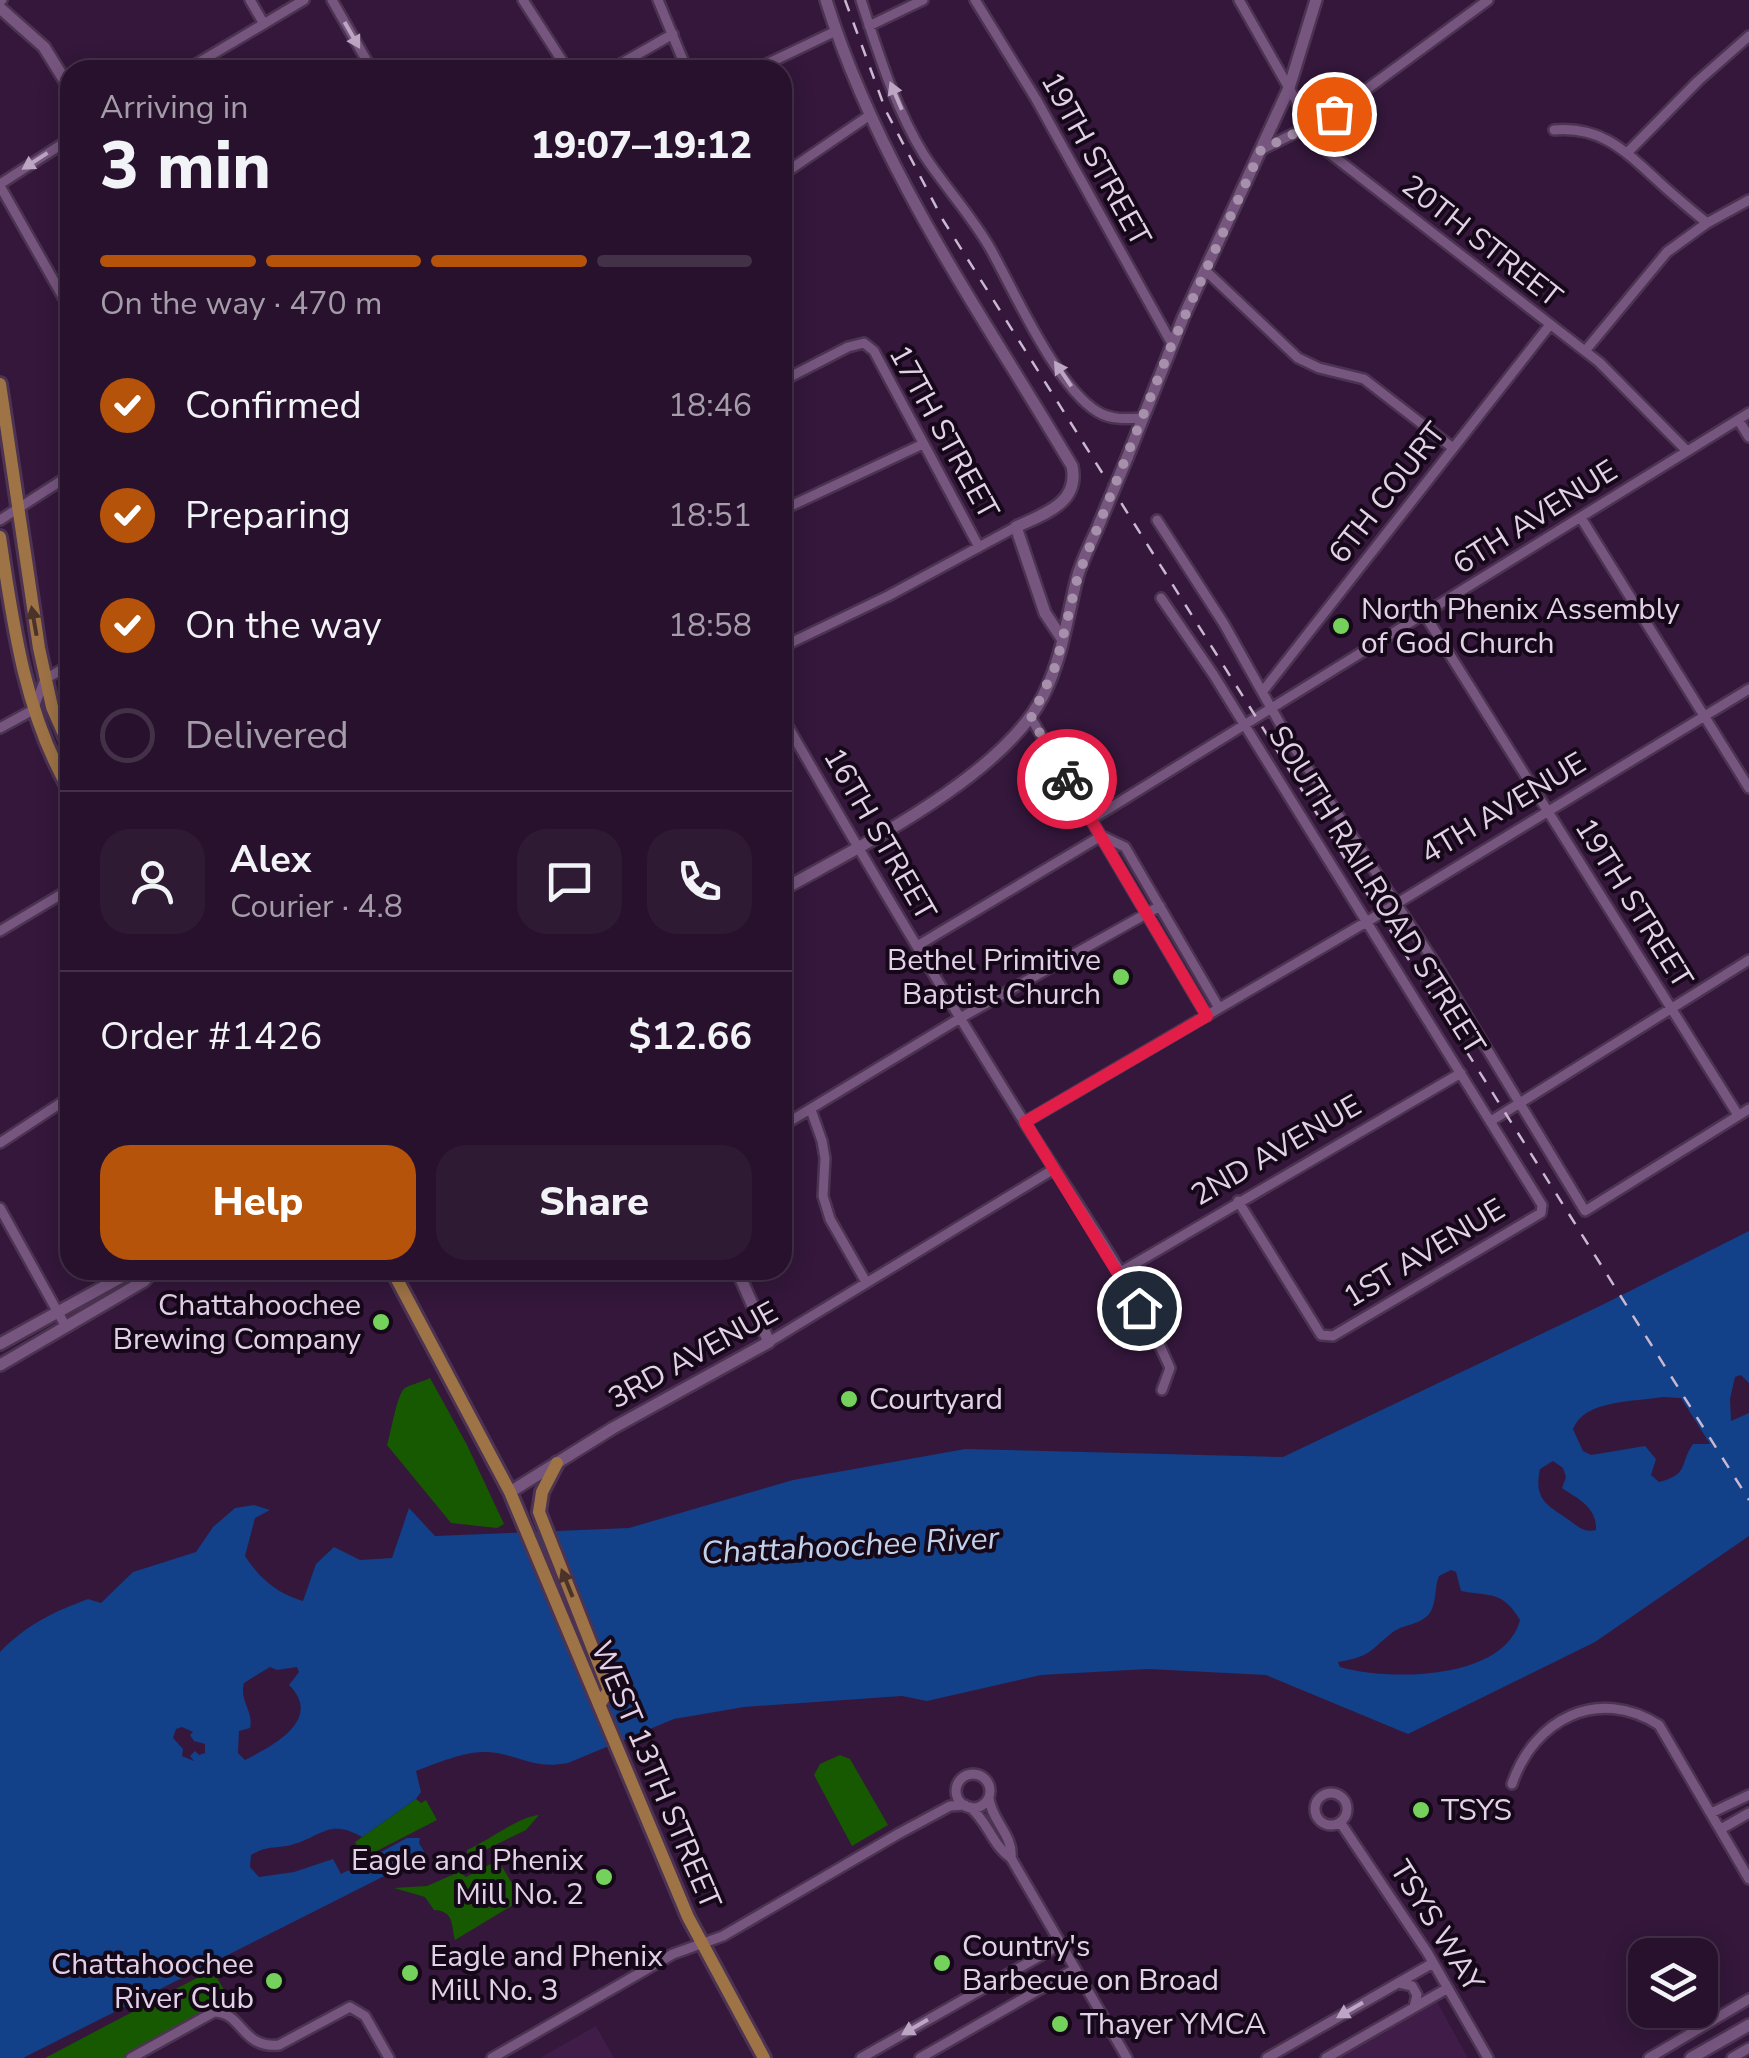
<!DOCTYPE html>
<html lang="en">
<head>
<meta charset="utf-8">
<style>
  :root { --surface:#27112c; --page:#2f1a34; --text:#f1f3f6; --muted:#a49da9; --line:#433148; --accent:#b45309 }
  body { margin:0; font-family:"Nunito Sans",sans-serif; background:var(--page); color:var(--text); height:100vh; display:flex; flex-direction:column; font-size:38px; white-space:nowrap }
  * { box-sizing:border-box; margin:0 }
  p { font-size:32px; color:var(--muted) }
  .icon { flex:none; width:55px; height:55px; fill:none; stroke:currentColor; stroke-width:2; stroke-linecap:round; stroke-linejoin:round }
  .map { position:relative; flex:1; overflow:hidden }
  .sheet { position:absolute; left:60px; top:60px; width:732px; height:1220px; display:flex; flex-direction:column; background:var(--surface); border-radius:30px; box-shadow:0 5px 25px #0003,0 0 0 2px var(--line) }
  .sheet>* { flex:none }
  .tools { position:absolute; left:1628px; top:1938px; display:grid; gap:20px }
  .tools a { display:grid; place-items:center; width:90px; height:90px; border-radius:20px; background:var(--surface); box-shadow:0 5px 25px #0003,0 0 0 2px var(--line); font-size:50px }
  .pin { position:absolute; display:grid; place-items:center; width:85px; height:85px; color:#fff; margin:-42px; border:5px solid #fff; border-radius:50%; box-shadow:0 2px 10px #0007 }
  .courier { position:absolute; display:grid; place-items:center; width:100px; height:100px; margin:-50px; border:8px solid #e11d48; border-radius:50%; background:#fff; color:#222; box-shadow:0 2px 12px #0007 }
  .head em { font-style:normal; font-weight:800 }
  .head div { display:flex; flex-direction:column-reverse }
  .head { display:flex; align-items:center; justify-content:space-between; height:170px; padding:0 40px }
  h1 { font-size:65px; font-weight:800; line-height:75px }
  .bar { display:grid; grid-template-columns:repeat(4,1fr); gap:15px 10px; align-content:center; height:120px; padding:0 40px }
  .bar i { height:12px; border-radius:8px; background:var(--line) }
  .bar .active { background:var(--accent) }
  .bar p { grid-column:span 4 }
  .line { display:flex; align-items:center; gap:25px; padding:0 40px; border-top:2px solid var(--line) }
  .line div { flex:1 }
  .round { display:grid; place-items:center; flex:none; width:105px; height:105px; border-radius:30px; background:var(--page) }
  ol { padding:0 40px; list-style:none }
  li { display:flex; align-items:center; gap:30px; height:110px }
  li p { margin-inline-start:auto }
  li .icon { padding:10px; border-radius:50%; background:var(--accent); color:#fff; stroke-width:4 }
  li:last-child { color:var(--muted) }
  li i { width:55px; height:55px; border:5px solid var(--line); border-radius:50% }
  .cta { display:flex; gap:20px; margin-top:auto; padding:20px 40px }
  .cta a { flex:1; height:115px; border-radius:30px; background:var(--accent); color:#fff; font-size:40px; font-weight:800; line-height:115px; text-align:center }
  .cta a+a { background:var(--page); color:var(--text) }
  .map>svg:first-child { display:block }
</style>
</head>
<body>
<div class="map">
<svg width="1749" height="2058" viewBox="0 0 1749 2058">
  <rect width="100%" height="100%" fill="#34173b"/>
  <path fill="#401d48" d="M1436,2000l32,58h-134z
    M596,2026l18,32h-74z"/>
  <path fill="#175900" d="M430,1378l37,67 37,79 -7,4 -46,-5 -64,-78c4,-12 10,-52 18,-57 7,-4 17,-6 25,-10z
    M840,1755l10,4 38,66 -36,21 -38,-71 6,-11z
    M416,1799l5,4 5,-3 11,20 -68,35 -4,-5 -4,2 -6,-10z
    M539,1815l-13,15 -59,29v-9c22,-9 50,-33 72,-35z
    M498,1860l21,35 -3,3 2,4 -63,38c-4,-14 0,-29 -21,-30l-9,-13 -31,-9 33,-2 32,-14 7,5z
    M212,1970l17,28 -102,60h-82z"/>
  <path fill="#124089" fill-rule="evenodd" d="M1749,1231v152l-8,-8 -6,2 -5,22 1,22 18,-8v123l-154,106 -187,92 -142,-59 -118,-6 -107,6 -114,26 -25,-5 -158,11 -70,12 -106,44c-37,7 -49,-9 -81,-11 -22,-1 -50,11 -71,19l5,21 -5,7 -54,38c-34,-19 -40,0 -71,8 -17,4 -23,0 -40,10l-1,12 9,10 35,-5 39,-13 8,15c11,-7 22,-3 32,-10l-3,-6 37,-20h13l-1,5 7,12 -403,203h-23v-406c26,-27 53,-40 88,-53l13,4 32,-31 63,-20 17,-25 22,-19 19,-3 16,5 -15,8 -10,38c15,23 32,37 58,45l13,-37 18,-17 26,13 32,-2 17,-50 26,28 194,-8 164,-48 172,-31 318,8 321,-153zM1663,1397l18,1 29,46h-17c-14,20 -3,30 -34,38l-8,-7 5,-16 -11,-13 -54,9 -8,-4 -10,-22c12,-30 62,-27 90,-32zM1553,1461l10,7 3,9 -4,11c16,11 35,19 34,42 -14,3 -19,-5 -30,-12 -21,-14 -32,-20 -26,-49zM1451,1570l5,2 5,19c30,6 41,-1 59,29 -16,61 -132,61 -180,47l-2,-5c34,-6 31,-11 55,-30 11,-8 27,-7 36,-18 8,-10 5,-26 10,-38zM270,1667l7,3 20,-3 2,5 -10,13c34,34 -14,60 -44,75l-7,-7 1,-22 11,-3c4,-17 -11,-27 -6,-45zM182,1727l11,5 -3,3 4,6 11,3v9l-6,2 -4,-4 -5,5 4,5 -12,-5 1,-7 -10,-11 3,-9z"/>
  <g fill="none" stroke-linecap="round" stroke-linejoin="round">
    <g stroke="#4b3351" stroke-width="14">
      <path id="street" d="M250,0l14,24
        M332,0l40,70
        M523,0l45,70
        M658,0l29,70
        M861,0c17,52 34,108 63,155 21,32 47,60 66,93 24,43 67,140 108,164 13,8 29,7 44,6
        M975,0l61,99 136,245
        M1239,0l84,148 276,214 88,89
        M0,1l2,-1
        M869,26l54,-26
        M186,70l118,-70
        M610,70l63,-36
        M754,70l82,-39
        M1554,130c48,-4 71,21 104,51 15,14 32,28 49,42
        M1261,150l72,-36 155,-114
        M1628,152l70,-71 51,-45
        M782,175l88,-60
        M0,184l70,-45
        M0,186l63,111
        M1206,271l92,87 21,10 45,11 89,69
        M1585,351l82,-99 40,-29 42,-23
        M782,381l66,-34 16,-4 10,8 105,196
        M1739,421l10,16
        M782,510l141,-66
        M1581,518l168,270
        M0,520l70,-45
        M1157,520l67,104 64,114 145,222 152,251 164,-102
        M1161,598l52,76 329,531 -1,8 -208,123 -12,-1 -83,-134
        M1425,615l313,500
        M782,647l106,-51 128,-69
        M1263,691l286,-365
        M782,716c78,136 158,271 241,404 51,80 109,160 147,248l-8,22
        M1031,718l176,298
        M0,728l33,-18 12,-31 25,-14
        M1092,819l657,-406
        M1104,837l21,10 94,161
        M0,931l70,-42
        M917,946l184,-110
        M811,1110l11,31 3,17 -2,38 7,23 36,63
        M1491,1121l258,-161
        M1025,1122l343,-201 381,-232
        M782,1126l180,-109 198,-111
        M0,1143l70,-46
        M0,1208l66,119
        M1119,1273l342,-200
        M769,1342l285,-173
        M956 1791a17 17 0 1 1 34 0a17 17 0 1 1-34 0Z
        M1512,1784c22,-65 86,-98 147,-59l90,154
        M1315 1809a16 16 0 1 1 32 0a16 16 0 1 1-32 0Z
        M989,1798c2,22 25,38 22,60
        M970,1807c18,15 23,39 41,51l116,200
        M1711,1813l38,-18
        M1340,1822l87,130 61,106
        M1721,1829l28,-16
        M1399,1983l13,3 5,9 -3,12
        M131,2058l83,-46c29,0 27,37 65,33l71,-38 15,9 24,42
        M492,2058l181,-104 50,-18 175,-102 52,-28 15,-1
        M861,2058l200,-114
        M920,2058l155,-89
        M1267,2058l166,-95
        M1326,2058l122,-70
        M1649,2058l100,-59
        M1732,2058l17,-10"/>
    </g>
    <g stroke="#4b3351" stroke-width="16">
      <path id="secondary" d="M826,0c53,170 156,314 246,466 8,37 -28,48 -56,61l29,86 18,27
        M0,8l44,39 26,42
        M1127,458l56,-140 106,-230 27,-88
        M782,890c78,-44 221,-114 261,-194 19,-37 24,-78 34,-118 5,-19 16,-38 23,-56
        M0,1344l134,-74
        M0,1365l144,-84 10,-11
        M510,1492l103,-64 156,-86 -32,-72
        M1691,2058l58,-33"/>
    </g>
    <g stroke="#4b3351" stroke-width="18">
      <path id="primary" d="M0,384l39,264 13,59 18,41
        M0,537c13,88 25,177 70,254
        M392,1270l118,222 178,425 76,141
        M557,1463l-15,29 -3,20 70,178 -10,15"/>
    </g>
    <use href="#street" stroke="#76557e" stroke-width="9"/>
    <use href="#secondary" stroke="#76557e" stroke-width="11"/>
    <use href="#primary" stroke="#9e7346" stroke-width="12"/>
    <path stroke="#cab7d0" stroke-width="2.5" stroke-dasharray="12 12" stroke-linecap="butt" d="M845,0l41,111 57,109 806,1280"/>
    <g stroke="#4b3351" stroke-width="16" stroke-linecap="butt">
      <path id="secondary-bridge" d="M1100,522l27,-64"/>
    </g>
    <use href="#secondary-bridge" stroke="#76557e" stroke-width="11"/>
  </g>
  <defs><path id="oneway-solid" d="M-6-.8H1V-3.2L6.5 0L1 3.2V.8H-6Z" transform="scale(2.5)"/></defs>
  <g fill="#bda6c3">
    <use href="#oneway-solid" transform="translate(352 35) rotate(60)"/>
    <use href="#oneway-solid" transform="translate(896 96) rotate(-113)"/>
    <use href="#oneway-solid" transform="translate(35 161) rotate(147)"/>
    <use href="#oneway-solid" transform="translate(1063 374) rotate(-124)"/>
    <use href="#oneway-solid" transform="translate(1350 2010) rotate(150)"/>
    <use href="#oneway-solid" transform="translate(915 2027) rotate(150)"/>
  </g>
  <g fill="#4c332a">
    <use href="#oneway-solid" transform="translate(34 621) rotate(-100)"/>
    <use href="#oneway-solid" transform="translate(567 1583) rotate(-112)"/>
  </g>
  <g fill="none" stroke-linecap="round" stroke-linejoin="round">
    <path stroke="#a690ab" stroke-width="10" stroke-dasharray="0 18" d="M1067,779l-36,-61 25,-53 22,-89 94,-232 89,-194 73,-36"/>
    <path stroke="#e11d48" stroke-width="12" d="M1067,779l140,237 -182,106 114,186"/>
  </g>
  <g fill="#74d25c" stroke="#150818" stroke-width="4">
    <circle cx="1341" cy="626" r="10"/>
    <circle cx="1121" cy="977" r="10"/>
    <circle cx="381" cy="1322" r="10"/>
    <circle cx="849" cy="1399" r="10"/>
    <circle cx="1421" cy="1810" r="10"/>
    <circle cx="604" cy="1877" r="10"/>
    <circle cx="942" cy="1963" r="10"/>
    <circle cx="410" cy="1973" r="10"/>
    <circle cx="274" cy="1981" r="10"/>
    <circle cx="1060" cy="2024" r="10"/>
  </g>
  <g text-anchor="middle" stroke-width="8" stroke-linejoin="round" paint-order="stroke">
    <g font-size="30" fill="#e3d1e8" stroke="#150818">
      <text transform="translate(1096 159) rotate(61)" y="10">19TH STREET</text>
      <text transform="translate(1482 241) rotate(38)" y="10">20TH STREET</text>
      <text transform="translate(944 432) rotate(61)" y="10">17TH STREET</text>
      <text transform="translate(1387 493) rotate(-52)" y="10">6TH COURT</text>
      <text transform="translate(1535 517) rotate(-32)" y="10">6TH AVENUE</text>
      <text transform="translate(1503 808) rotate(-31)" y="10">4TH AVENUE</text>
      <text transform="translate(880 834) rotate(60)" y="10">16TH STREET</text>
      <text transform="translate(1377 890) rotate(58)" y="10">SOUTH RAILROAD STREET</text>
      <text transform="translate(1634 903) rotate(58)" y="10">19TH STREET</text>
      <text transform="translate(1276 1150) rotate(-30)" y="10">2ND AVENUE</text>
      <text transform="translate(1424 1253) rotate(-31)" y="10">1ST AVENUE</text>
      <text transform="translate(693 1355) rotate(-29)" y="10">3RD AVENUE</text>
      <text transform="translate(656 1775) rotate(67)" y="10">WEST 13TH STREET</text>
      <text transform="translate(1437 1926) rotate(58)" y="10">TSYS WAY</text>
    </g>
    <g font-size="30" fill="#e3d1e8" stroke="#150818" text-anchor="start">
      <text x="1361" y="619">North Phenix Assembly<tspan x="1361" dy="34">of God Church</tspan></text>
      <text x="1101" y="970" text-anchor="end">Bethel Primitive<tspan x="1101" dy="34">Baptist Church</tspan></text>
      <text x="361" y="1315" text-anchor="end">Chattahoochee<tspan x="361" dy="34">Brewing Company</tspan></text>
      <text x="869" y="1409">Courtyard</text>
      <text x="1441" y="1820">TSYS</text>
      <text x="584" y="1870" text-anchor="end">Eagle and Phenix<tspan x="584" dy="34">Mill No. 2</tspan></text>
      <text x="962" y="1956">Country's<tspan x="962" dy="34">Barbecue on Broad</tspan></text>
      <text x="430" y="1966">Eagle and Phenix<tspan x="430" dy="34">Mill No. 3</tspan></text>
      <text x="254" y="1974" text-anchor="end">Chattahoochee<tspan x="254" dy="34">River Club</tspan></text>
      <text x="1080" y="2034">Thayer YMCA</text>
    </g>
    <g font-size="32" font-style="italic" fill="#c1d1ea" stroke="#150818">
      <text transform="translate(850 1545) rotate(-3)" y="11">Chattahoochee River</text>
    </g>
  </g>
</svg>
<div class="tools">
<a><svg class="icon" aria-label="layers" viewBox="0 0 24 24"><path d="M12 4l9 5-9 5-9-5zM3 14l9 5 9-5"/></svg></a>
</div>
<div class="pin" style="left:1334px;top:114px;background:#ea580c"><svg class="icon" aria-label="bag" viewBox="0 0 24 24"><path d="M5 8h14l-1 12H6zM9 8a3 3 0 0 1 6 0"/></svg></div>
<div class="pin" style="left:1139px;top:1308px;background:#1f2937"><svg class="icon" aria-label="home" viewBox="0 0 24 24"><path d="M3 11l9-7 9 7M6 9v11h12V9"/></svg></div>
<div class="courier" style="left:1067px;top:779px"><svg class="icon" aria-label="bike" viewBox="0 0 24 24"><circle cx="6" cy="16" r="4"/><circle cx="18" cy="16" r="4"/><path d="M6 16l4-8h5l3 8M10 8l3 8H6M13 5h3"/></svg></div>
<section class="sheet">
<div class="head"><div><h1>3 min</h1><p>Arriving in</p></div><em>19:07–19:12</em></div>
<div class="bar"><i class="active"></i><i class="active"></i><i class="active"></i><i></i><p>On the way · 470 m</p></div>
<ol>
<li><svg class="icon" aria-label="check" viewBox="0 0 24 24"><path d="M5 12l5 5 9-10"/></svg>Confirmed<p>18:46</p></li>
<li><svg class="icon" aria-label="check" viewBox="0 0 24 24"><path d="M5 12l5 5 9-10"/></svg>Preparing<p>18:51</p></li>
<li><svg class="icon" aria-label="check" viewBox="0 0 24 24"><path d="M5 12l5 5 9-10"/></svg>On the way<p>18:58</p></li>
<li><i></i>Delivered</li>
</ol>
<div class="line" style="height:180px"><a class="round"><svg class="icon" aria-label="person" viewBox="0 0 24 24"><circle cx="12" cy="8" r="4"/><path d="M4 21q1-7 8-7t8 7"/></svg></a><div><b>Alex</b><p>Courier · 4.8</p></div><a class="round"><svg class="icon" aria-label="chat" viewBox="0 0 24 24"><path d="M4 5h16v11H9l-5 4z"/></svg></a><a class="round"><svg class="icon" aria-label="phone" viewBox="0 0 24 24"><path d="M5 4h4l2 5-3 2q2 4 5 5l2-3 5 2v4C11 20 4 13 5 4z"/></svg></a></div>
<div class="line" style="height:130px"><div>Order #1426</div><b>$12.66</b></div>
<div class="cta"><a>Help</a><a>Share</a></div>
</section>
</div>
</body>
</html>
